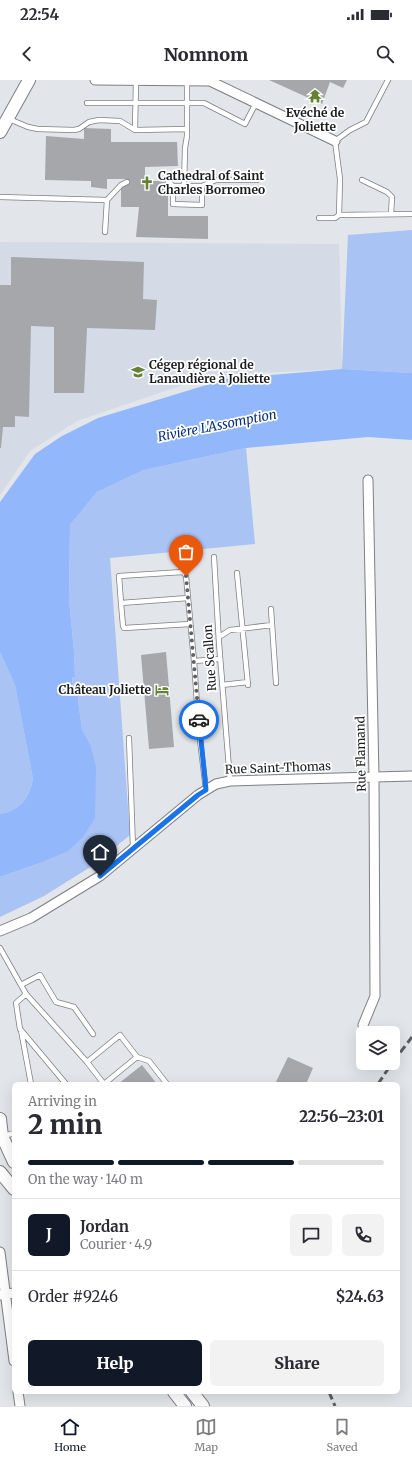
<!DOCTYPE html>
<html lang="en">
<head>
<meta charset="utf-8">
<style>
  :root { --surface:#fff; --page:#f2f2f3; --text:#2b2b33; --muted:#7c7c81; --line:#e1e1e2; --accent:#111827 }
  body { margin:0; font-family:Merriweather,serif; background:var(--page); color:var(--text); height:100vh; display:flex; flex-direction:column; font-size:15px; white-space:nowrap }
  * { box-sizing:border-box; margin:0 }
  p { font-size:13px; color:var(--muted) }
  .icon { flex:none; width:22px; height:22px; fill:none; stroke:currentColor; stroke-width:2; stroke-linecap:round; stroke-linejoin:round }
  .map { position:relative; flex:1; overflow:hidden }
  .panel { position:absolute; left:12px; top:1002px; width:388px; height:312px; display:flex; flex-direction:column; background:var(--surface); border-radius:6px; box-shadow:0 4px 16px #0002 }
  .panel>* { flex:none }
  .tools { position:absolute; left:356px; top:946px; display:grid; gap:8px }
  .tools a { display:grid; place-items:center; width:44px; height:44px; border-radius:6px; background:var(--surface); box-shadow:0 4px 16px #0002; font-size:20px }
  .pin { position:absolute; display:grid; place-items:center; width:34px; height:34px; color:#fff; margin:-41px -17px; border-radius:50% 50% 50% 0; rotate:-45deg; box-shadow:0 0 4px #0007 }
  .pin .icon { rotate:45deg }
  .courier { position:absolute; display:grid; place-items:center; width:40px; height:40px; margin:-20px; border:3px solid #1a73e8; border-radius:50%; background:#fff; color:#222; box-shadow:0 1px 5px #0007 }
  .summary em { font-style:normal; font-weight:800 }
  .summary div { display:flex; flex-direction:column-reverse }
  .summary { display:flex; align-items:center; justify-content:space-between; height:68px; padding:0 16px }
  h1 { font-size:26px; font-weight:800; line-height:30px }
  .bar { display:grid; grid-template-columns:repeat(4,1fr); gap:6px 4px; align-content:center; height:48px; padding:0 16px }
  .bar i { height:5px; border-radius:3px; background:var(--line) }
  .bar .current { background:var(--accent) }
  .bar p { grid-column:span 4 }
  .line { display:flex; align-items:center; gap:10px; padding:0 16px; border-top:1px solid var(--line) }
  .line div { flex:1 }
  .round { display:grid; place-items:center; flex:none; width:42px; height:42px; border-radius:6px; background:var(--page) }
  .button { display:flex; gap:8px; margin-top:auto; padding:8px 16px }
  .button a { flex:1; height:46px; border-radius:6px; background:var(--accent); color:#fff; font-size:16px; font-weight:800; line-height:46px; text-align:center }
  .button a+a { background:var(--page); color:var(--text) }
  .status { display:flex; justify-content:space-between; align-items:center; height:28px; padding:0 20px; background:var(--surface); direction:ltr }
  .status svg { height:11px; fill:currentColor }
  header { display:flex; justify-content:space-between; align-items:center; height:52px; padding:0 16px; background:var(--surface); font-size:18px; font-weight:800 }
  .menu { display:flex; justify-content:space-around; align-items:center; height:56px; border-top:1px solid var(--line); background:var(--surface); font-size:11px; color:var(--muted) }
  .menu a { display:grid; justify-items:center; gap:2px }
  .menu .current { color:var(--accent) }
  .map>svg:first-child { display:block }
</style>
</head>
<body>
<div class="status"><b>22:54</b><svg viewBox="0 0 49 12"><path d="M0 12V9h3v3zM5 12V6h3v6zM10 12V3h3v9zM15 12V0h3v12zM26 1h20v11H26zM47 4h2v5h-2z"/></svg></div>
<header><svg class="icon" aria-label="back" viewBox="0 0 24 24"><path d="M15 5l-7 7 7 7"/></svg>Nomnom<svg class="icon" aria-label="search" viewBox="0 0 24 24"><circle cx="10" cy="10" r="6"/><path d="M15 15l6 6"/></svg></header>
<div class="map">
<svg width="412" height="1326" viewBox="0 0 412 1326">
  <rect width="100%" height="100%" fill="#e2e5e9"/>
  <path fill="#d4dbe6" d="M0,162l339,2 3,125 -130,6 -135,46 -47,30 -30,44z"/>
  <path fill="#a9c3f4" d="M412,150v143l-70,-4 6,-134z
    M246,368l9,96 -145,14 20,277 -38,31 -48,30 -44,21v-40l40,-14 50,-119 -8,-15 -4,-29v-10h-5l-1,-13h3l-1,-26 -5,-52 1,-74 27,-33 47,-22z
    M0,572l15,33 18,94c-4,20 -13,31 -33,35z"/>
  <path fill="#92b7fa" d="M342,289l70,4v67l-44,-3 -122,11 -102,22 -47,22 -27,33 -1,74 5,52 1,26h-3l1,13h5v10l4,29 8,15 6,23 -1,51 -12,19 -15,14 -28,12 -40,14v-63c20,-4 29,-15 33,-35l-18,-94 -15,-33v-150l35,-48 27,-18 36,-18 128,-39z"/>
  <path fill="#a5a7ab" d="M269,0h78l-4,8 -13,-6 -8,22z
    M84,48l27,1v13h66l1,24 -33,1v14h23v35h40v23l-72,-2 3,-30h-18v-22h6v-6h-20v10l-16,-2v-6l-46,-1 1,-44 38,3z
    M11,177l133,5 -1,37 14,1 -2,30 -68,-2 -3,65h-30v-66l-23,-1 -2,91 -14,-1v11h-12l-2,21h-1v-163h11z
    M166,572l8,95 -25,2 -8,-94z
    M288,977l25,11 -7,16h-31z
    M142,985l15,19h-39z"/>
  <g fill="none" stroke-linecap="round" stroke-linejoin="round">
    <g stroke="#7d7f84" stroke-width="6">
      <path id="service" d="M136,0l-1,50 52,-1
        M388,0l-22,42 -16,8 -15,11 5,38 -1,36 73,-1
        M187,1v55l-2,12 -1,38h18l14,-6h41
        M87,23h117l41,21 11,-21
        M9,39l19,8 10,2 36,1 5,-1 10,-7 10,-2 21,1 15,9
        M362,100l25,12 5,5 -1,17
        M168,101l5,5
        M184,106h-11v18l29,1v-19
        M0,117l107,3 -2,32
        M107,120l14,-15 6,-3
        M319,138h16l4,-3
        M214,477l5,86 11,138
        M237,493l11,112
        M188,518l-67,5 -2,-27 64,-4 3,4 8,85 5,71 7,58
        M121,523l2,23 1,2 66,-4
        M271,529l5,74
        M219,557l11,-7 42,-5
        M194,581l26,-2
        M222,605l26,-3
        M129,658l4,110
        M0,868l26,46 61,68 17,22
        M21,905l19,-10 16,27 18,5 19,27
        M26,914l-10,9 4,26 46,55
        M21,950l10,54
        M137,977l12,4 18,23
        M87,982l33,-27 17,22 -33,27
        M4,1056l10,-3"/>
    </g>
    <g stroke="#7d7f84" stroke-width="11">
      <path id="minor" d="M95,0l115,1 125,60
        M0,851l31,-13 69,-42 98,-81 18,-11 14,-3 182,-5
        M363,945l12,-29 -1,-219 -6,-297
        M0,1172l14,109
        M0,1215l14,-2
        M18,1312l2,14"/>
    </g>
    <g stroke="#7d7f84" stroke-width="14">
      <path id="secondary" d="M0,52l29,-52
        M0,1039l2,17 12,26
        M0,1092l14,17
        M174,1312l11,14
        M192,1312l11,14"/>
    </g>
    <use href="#service" stroke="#fff" stroke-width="4.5"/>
    <use href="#minor" stroke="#fff" stroke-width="9"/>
    <use href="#secondary" stroke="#fff" stroke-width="12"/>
    <path stroke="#5d5e61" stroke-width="3" stroke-dasharray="8 4" stroke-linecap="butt" d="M393,982l19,-25
      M378,1004l14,-21
      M329,1312l6,14"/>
  </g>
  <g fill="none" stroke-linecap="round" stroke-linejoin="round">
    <path stroke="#606264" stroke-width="4" stroke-dasharray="0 7.2" d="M186,496l13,144"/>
    <path stroke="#1a73e8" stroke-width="5" d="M100,796l98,-81 8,-5 -7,-70"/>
  </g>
  <defs>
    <g id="temple-bare" transform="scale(1.08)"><path d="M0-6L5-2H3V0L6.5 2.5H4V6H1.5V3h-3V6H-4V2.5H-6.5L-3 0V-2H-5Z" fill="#678134" stroke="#fff" stroke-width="2.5" paint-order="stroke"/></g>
    <g id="church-bare" transform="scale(1.08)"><path d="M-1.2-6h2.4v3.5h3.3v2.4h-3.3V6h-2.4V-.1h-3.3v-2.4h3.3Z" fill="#678134" stroke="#fff" stroke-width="2.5" paint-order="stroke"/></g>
    <g id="university-bare" transform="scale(1.08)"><path d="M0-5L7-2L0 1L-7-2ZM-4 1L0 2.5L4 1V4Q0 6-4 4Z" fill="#678134" stroke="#fff" stroke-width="2.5" paint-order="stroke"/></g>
    <g id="hotel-bare" transform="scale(1.08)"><path d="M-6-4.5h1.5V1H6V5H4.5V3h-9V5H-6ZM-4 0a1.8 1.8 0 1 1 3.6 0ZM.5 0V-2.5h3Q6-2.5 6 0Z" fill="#678134" stroke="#fff" stroke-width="2.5" paint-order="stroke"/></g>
  </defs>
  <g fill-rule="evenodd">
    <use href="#temple-bare" x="315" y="16"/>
    <use href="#church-bare" x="147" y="103"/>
    <use href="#university-bare" x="138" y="292"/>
    <use href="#hotel-bare" x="162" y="610"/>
  </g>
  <g text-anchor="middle" stroke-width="3.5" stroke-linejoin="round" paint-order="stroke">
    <g font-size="12" font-weight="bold" fill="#1a1b1d" stroke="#fff" text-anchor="start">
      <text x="315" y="37" text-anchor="middle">Evéché de<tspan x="315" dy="14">Joliette</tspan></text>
      <text x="158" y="100">Cathedral of Saint<tspan x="158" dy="14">Charles Borromeo</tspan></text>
      <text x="149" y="289">Cégep régional de<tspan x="149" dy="14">Lanaudière à Joliette</tspan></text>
      <text x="151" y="614" text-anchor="end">Château Joliette</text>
    </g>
    <g font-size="12" fill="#1a1b1d" stroke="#fff">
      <text transform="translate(210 578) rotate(-94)" y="4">Rue Scallon</text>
      <text transform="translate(361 674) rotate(-91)" y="4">Rue Flamand</text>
      <text transform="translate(278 688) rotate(-2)" y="4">Rue Saint-Thomas</text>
    </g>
    <g font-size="13" font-style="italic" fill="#09307b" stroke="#fff">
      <text transform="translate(217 345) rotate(-11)" y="5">Rivière L'Assomption</text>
    </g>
  </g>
</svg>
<div class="tools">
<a><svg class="icon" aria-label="layers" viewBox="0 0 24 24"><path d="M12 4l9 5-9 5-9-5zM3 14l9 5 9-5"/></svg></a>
</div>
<div class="pin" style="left:186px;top:496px;background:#ea580c"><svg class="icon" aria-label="bag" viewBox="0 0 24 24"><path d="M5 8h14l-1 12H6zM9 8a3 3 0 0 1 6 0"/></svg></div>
<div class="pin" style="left:100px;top:796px;background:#1f2937"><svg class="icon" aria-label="home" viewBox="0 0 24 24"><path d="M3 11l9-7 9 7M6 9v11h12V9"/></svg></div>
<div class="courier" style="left:199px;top:640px"><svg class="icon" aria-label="car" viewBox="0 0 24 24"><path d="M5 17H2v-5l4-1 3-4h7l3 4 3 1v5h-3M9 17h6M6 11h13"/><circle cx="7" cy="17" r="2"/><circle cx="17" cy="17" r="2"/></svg></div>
<section class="panel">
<div class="summary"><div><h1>2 min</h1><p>Arriving in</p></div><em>22:56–23:01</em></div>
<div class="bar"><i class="current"></i><i class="current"></i><i class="current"></i><i></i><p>On the way · 140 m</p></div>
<div class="line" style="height:72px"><b class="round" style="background:var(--accent);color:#fff">J</b><div><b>Jordan</b><p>Courier · 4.9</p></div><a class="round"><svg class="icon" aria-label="chat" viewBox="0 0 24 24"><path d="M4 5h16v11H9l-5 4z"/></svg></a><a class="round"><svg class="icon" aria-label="phone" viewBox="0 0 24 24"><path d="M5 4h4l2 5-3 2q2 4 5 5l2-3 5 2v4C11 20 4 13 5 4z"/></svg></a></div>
<div class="line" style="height:52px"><div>Order #9246</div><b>$24.63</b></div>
<div class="button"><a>Help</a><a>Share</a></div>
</section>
</div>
<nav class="menu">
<a class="current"><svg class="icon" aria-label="home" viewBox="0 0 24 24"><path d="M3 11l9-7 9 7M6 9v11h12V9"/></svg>Home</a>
<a><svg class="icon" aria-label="map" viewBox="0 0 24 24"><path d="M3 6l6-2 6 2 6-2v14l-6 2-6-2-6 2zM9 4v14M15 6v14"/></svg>Map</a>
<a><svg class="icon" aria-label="saved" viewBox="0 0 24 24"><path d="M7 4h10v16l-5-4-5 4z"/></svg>Saved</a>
</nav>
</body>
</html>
